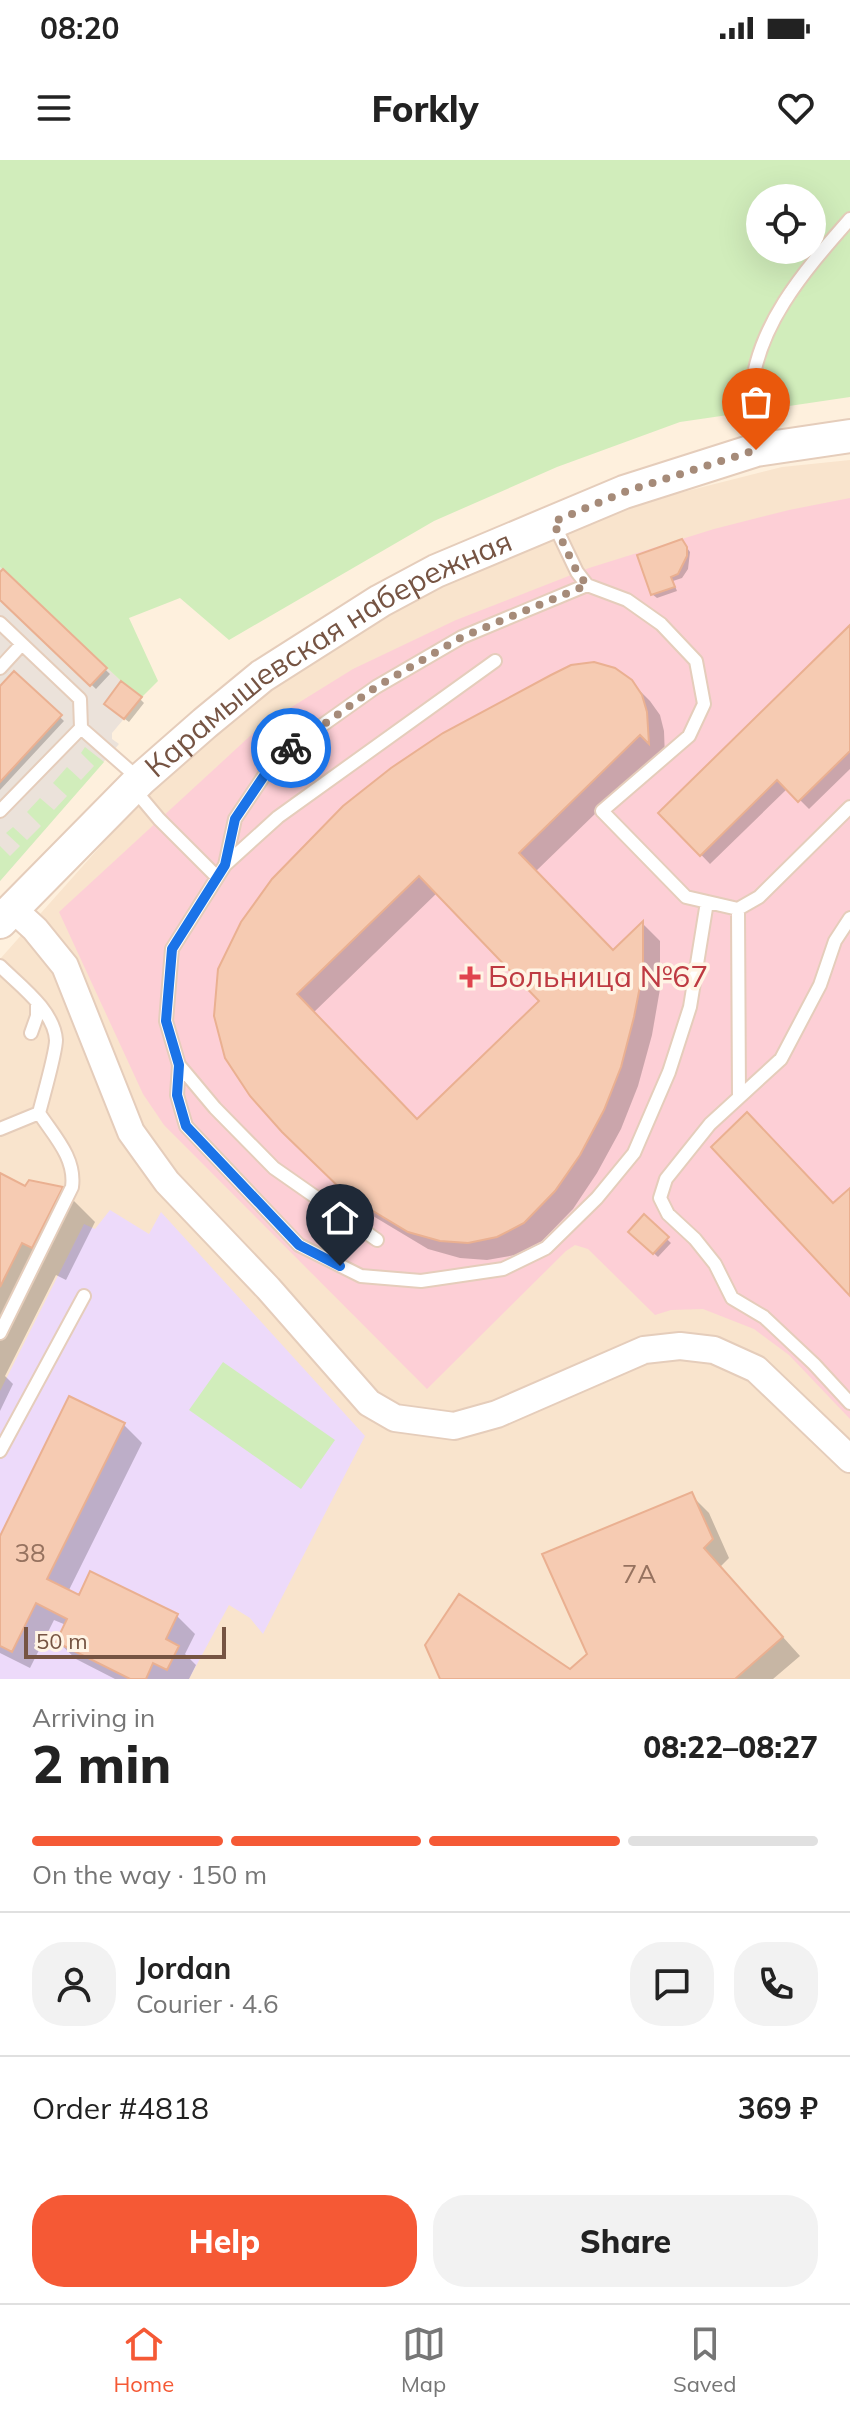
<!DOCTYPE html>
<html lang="en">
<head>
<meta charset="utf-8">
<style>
  :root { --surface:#fff; --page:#f2f2f2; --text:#222; --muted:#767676; --line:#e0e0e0; --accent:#f55935 }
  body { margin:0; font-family:Mulish,sans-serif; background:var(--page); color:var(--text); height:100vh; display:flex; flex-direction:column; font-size:30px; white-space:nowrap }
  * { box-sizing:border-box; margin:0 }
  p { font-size:26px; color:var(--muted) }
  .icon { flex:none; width:44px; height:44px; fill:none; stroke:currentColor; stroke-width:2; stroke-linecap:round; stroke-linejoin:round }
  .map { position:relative; height:1519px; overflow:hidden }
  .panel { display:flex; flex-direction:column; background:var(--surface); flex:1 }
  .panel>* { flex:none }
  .tools { position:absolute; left:746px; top:24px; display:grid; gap:16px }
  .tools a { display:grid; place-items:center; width:80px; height:80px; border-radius:50%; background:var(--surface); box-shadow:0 8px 32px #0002; font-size:40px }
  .scale { position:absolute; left:24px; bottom:20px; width:202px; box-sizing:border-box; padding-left:8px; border:4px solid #765443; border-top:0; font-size:22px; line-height:28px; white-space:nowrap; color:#765443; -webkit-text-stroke:6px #fff4e5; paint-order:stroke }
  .pin { position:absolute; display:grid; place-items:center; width:68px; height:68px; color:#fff; margin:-82px -34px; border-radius:50% 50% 50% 0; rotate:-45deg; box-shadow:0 0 8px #0007 }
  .pin .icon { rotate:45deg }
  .courier { position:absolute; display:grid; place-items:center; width:80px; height:80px; margin:-40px; border:6px solid #1a73e8; border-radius:50%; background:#fff; color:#222; box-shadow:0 2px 10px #0007 }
  .head em { font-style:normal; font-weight:800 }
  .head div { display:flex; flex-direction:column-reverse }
  .head { display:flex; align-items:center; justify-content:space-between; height:136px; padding:0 32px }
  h1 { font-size:52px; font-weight:800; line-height:60px }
  .bar { display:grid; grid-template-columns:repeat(4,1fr); gap:12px 8px; align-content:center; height:96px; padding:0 32px }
  .bar i { height:10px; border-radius:6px; background:var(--line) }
  .bar .current { background:var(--accent) }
  .bar p { grid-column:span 4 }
  .line { display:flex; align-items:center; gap:20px; padding:0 32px; border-top:2px solid var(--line) }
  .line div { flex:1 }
  .round { display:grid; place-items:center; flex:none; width:84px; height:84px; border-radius:32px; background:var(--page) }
  .primary-button { display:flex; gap:16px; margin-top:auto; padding:16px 32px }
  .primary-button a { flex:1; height:92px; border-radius:32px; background:var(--accent); color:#fff; font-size:32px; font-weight:800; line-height:92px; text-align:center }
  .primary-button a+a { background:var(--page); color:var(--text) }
  .status { display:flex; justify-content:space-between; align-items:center; height:56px; padding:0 40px; background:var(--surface); direction:ltr }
  .status svg { height:22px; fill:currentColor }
  header { display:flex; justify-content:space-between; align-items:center; height:104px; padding:0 32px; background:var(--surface); font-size:36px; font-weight:800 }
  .dock { display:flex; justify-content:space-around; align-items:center; height:112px; border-top:2px solid var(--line); background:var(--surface); font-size:22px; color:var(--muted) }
  .dock a { display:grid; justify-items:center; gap:4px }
  .dock .current { color:var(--accent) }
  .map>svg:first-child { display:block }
</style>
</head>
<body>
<div class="status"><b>08:20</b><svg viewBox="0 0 49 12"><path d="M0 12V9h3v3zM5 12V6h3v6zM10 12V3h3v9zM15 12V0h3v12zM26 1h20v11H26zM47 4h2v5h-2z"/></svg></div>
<header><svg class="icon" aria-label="menu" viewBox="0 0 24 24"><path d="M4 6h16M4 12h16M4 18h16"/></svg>Forkly<svg class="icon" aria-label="heart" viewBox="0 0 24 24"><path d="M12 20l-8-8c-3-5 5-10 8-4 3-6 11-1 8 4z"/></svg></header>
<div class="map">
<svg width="850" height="1519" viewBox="0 0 850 1519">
  <rect width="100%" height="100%" fill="#fef0dd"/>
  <path fill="#f9e4cd" d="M850,300v1219h-850v-720l138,-155 38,-37 96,-82 52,-36 118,-64 186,-79 154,-39z"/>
  <path fill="#ebe2da" d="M0,407l121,114 21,16 -30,36v6l7,5 -119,137z"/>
  <path fill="#eddafa" d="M110,1050l39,24 12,-22 204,224 -102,198 -13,-16 -21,-13 -40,74h-189v-288l84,-167 11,5z"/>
  <path fill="#fdcfd6" d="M850,338v921l-61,-64 -35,-26 -51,-20 -32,1 -16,5 -67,-66 -13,-4 -9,6 -139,138 -263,-264 -21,-31 -84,-182 202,-186 92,-57 103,-49 133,-52 125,-39 75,-19z"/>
  <path fill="#d1edbb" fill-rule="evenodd" d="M0,0h850v237l-170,25 -123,45 -123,54 -205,119 -49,-42 -51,20 29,63 -16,16 -21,-16 -121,-114zM760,38h52v52h-52z
    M85,587l19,15 -104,119v-35l10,10 10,-10 -14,-13 7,-6 14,13 14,-14 -14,-14 13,-14 14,12 13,-14 -14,-13 14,-16 14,13 13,-14 -13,-13z
    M223,1202l112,78 -34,49 -112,-79z"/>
  <path fill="#0003" fill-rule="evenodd" d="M685,385l5,7 -2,17 -6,9 -9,3 4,10 -20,7 -5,-4z
    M3,412l107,102 -14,15 -96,-91v-23z
    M850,468v141l-41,40 -21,-21 -78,76 -49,-51z
    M14,513l50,48 -64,69v-102z
    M631,522l19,19 10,14 4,16 1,27 -6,-6 -124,120 79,81 29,-29 17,17v48l-8,46 -14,51 -17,43 -24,44 -24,36 -31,32 -27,14 -28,5 -27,-2 -32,-9 -60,-36 -31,-30 -121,-168zM437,733l105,108 -125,120 -104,-108z
    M140,539l4,4 -15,19 -19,-14z
    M0,1015l26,13 36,1 33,33 -29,58 -10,-5 -51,101 8,8 -13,27z
    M644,1057l27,26 -13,14 -27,-25z
    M124,1265l18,18 -74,149 12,5 97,19 18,18 -10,20 11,11 -7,14h-74l-39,-20 -18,-17 8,-17 -12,-5 -24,48 -30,-15v-113z
    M691,1335l18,18 20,45 -9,9 80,89 -27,23h-331l128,-8 19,-17z"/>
  <path fill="#f6cbb2" stroke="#eab091" stroke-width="2" fill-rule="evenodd" d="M682,379l5,8v9l-9,18 -7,3 4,10 -24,8 -14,-40z
    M3,409l104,99 -17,18 -90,-86v-28z
    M850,465v126l-52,51 -21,-22 -77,76 -42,-43z
    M594,502l21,6 17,12 10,15 5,17 2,32 -9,-9 -121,118 94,97 30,-29v50l-9,46 -13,50 -17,43 -24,45 -25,36 -31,32 -27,14 -29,6 -28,-2 -32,-9 -60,-36 -66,-64 -32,-36 -25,-38 -11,-42 4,-47 23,-47 31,-43 71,-73 48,-38 52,-35 108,-58 20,-10zM419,716l120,125 -122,118 -120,-125z
    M14,511l48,44 -62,67v-96z
    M121,521l21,16 -18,22 -20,-15z
    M747,952l86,91 17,-15v108l-139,-149z
    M0,1013l25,13 4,-6 34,7 -31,61 -10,-5 -22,44z
    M644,1054l25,23 -16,17 -25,-22z
    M69,1236l56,27 -78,156 32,16 11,-24 88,43 -12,25 13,7 -12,24 -14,-7 -7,16h-16l-74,-37 11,-23 -31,-16 -24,49 -12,-6v-110z
    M692,1332l21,47 -9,9 79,89 -48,42h-295l-15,-34 34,-51 111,75 17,-15 -45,-100z"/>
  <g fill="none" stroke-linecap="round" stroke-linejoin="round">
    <g stroke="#e5cdbb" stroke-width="16">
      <path id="service" d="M756,287c-2,-16 -6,-33 -5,-49 3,-71 55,-129 99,-179
        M553,362l24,50 10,13 40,15 34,24 35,37 8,43 -15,32 -87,75 84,86 52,12 21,-12 91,-90
        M587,425l-125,52 -86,50 -100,71 -41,61 -10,46 -53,84 -6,72 13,44 -2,30 9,31 113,119 62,31 60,5 82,-12 43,-21 51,-50 37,-45 35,-81 21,-65 17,-105
        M0,463l80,76 1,29 57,50
        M0,508l22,-24
        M133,628l26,31 58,58
        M0,651l81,-83
        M225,705l53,-48 217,-156
        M738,749l1,188
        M850,758l-15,23 -15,44 -39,74 -71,65 -44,55 -6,19 8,16 27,25 20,25 17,34 32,19 50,47 36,39
        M0,806c19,19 54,44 56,74 0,13 -13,57 -17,73 15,23 37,45 33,74l-72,146
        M31,873l6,-17v-13
        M179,905l36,43 59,60 103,72
        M0,969l39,-16
        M0,1291l84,-155"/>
    </g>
    <g stroke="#e5cdbb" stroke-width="30">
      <path id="minor" d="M12,748l23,21 30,37 66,166 36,50 101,106 101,115 26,15 59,8 43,-12 147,-64 36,-4 34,4 42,19 94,90"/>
    </g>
    <g stroke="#e5cdbb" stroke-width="36">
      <g id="tertiary">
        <path id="s1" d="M0,762l140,-142 65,-57 57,-47 118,-75 56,-30 188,-79 132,-42 94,-14"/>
      </g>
    </g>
    <use href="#service" stroke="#fff" stroke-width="12"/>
    <use href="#minor" stroke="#fff" stroke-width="26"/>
    <use href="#tertiary" stroke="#fff" stroke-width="32"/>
  </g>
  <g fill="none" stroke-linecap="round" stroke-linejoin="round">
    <path stroke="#a68b79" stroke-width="8" stroke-dasharray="0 14.4" d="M291,588l85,-61 86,-50 125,-52 -10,-13 -24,-50 71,-30 132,-42"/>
    <path stroke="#1a73e8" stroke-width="10" d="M291,588l-15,10 -41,61 -10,46 -53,84 -6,72 13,44 -2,30 9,31 113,119 41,21"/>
  </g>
  <path fill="#e0444e" stroke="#fff4e5" stroke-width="3" d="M466 805h8v8h8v8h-8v8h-8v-8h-8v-8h8z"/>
  <g text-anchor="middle" stroke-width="7" stroke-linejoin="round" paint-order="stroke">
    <g font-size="26" fill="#96725f">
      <text x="30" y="1402">38</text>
      <text x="639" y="1423">7А</text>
    </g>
    <g font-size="30" fill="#765443" stroke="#fff4e5">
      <text dy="10" stroke="none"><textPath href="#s1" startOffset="428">Карамышевская набережная</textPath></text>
    </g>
    <g font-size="30" fill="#be3a42" stroke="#fff4e5" text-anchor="start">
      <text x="488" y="827">Больница №67</text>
    </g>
  </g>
</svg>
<div class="tools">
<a><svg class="icon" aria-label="locate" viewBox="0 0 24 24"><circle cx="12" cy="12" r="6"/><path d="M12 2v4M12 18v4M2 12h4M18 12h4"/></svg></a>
</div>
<div class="scale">50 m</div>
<div class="pin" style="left:756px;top:290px;background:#ea580c"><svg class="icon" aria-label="bag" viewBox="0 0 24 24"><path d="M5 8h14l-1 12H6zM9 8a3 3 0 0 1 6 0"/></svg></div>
<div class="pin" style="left:340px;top:1106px;background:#1f2937"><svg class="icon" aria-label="home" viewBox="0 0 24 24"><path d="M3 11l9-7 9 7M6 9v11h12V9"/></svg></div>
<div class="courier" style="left:291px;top:588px"><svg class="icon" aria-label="bike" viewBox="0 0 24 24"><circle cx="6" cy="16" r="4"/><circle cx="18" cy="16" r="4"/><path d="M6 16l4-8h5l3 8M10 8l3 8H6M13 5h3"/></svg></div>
</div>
<section class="panel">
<div class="head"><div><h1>2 min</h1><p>Arriving in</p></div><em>08:22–08:27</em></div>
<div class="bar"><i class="current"></i><i class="current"></i><i class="current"></i><i></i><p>On the way · 150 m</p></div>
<div class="line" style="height:144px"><a class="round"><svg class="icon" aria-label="person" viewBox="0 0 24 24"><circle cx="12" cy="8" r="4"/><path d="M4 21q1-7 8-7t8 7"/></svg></a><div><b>Jordan</b><p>Courier · 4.6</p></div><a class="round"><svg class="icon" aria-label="chat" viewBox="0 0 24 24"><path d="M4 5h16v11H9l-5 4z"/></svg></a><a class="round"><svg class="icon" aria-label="phone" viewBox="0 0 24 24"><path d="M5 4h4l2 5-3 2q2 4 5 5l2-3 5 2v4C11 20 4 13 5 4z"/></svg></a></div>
<div class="line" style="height:104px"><div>Order #4818</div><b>369 ₽</b></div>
<div class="primary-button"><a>Help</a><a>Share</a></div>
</section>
<nav class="dock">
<a class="current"><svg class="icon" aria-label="home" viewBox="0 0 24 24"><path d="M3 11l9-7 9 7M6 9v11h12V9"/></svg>Home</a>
<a><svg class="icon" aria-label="map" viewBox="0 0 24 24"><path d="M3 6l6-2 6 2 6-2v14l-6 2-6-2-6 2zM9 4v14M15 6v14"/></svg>Map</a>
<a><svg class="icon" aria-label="saved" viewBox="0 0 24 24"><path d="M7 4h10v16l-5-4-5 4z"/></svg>Saved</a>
</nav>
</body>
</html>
